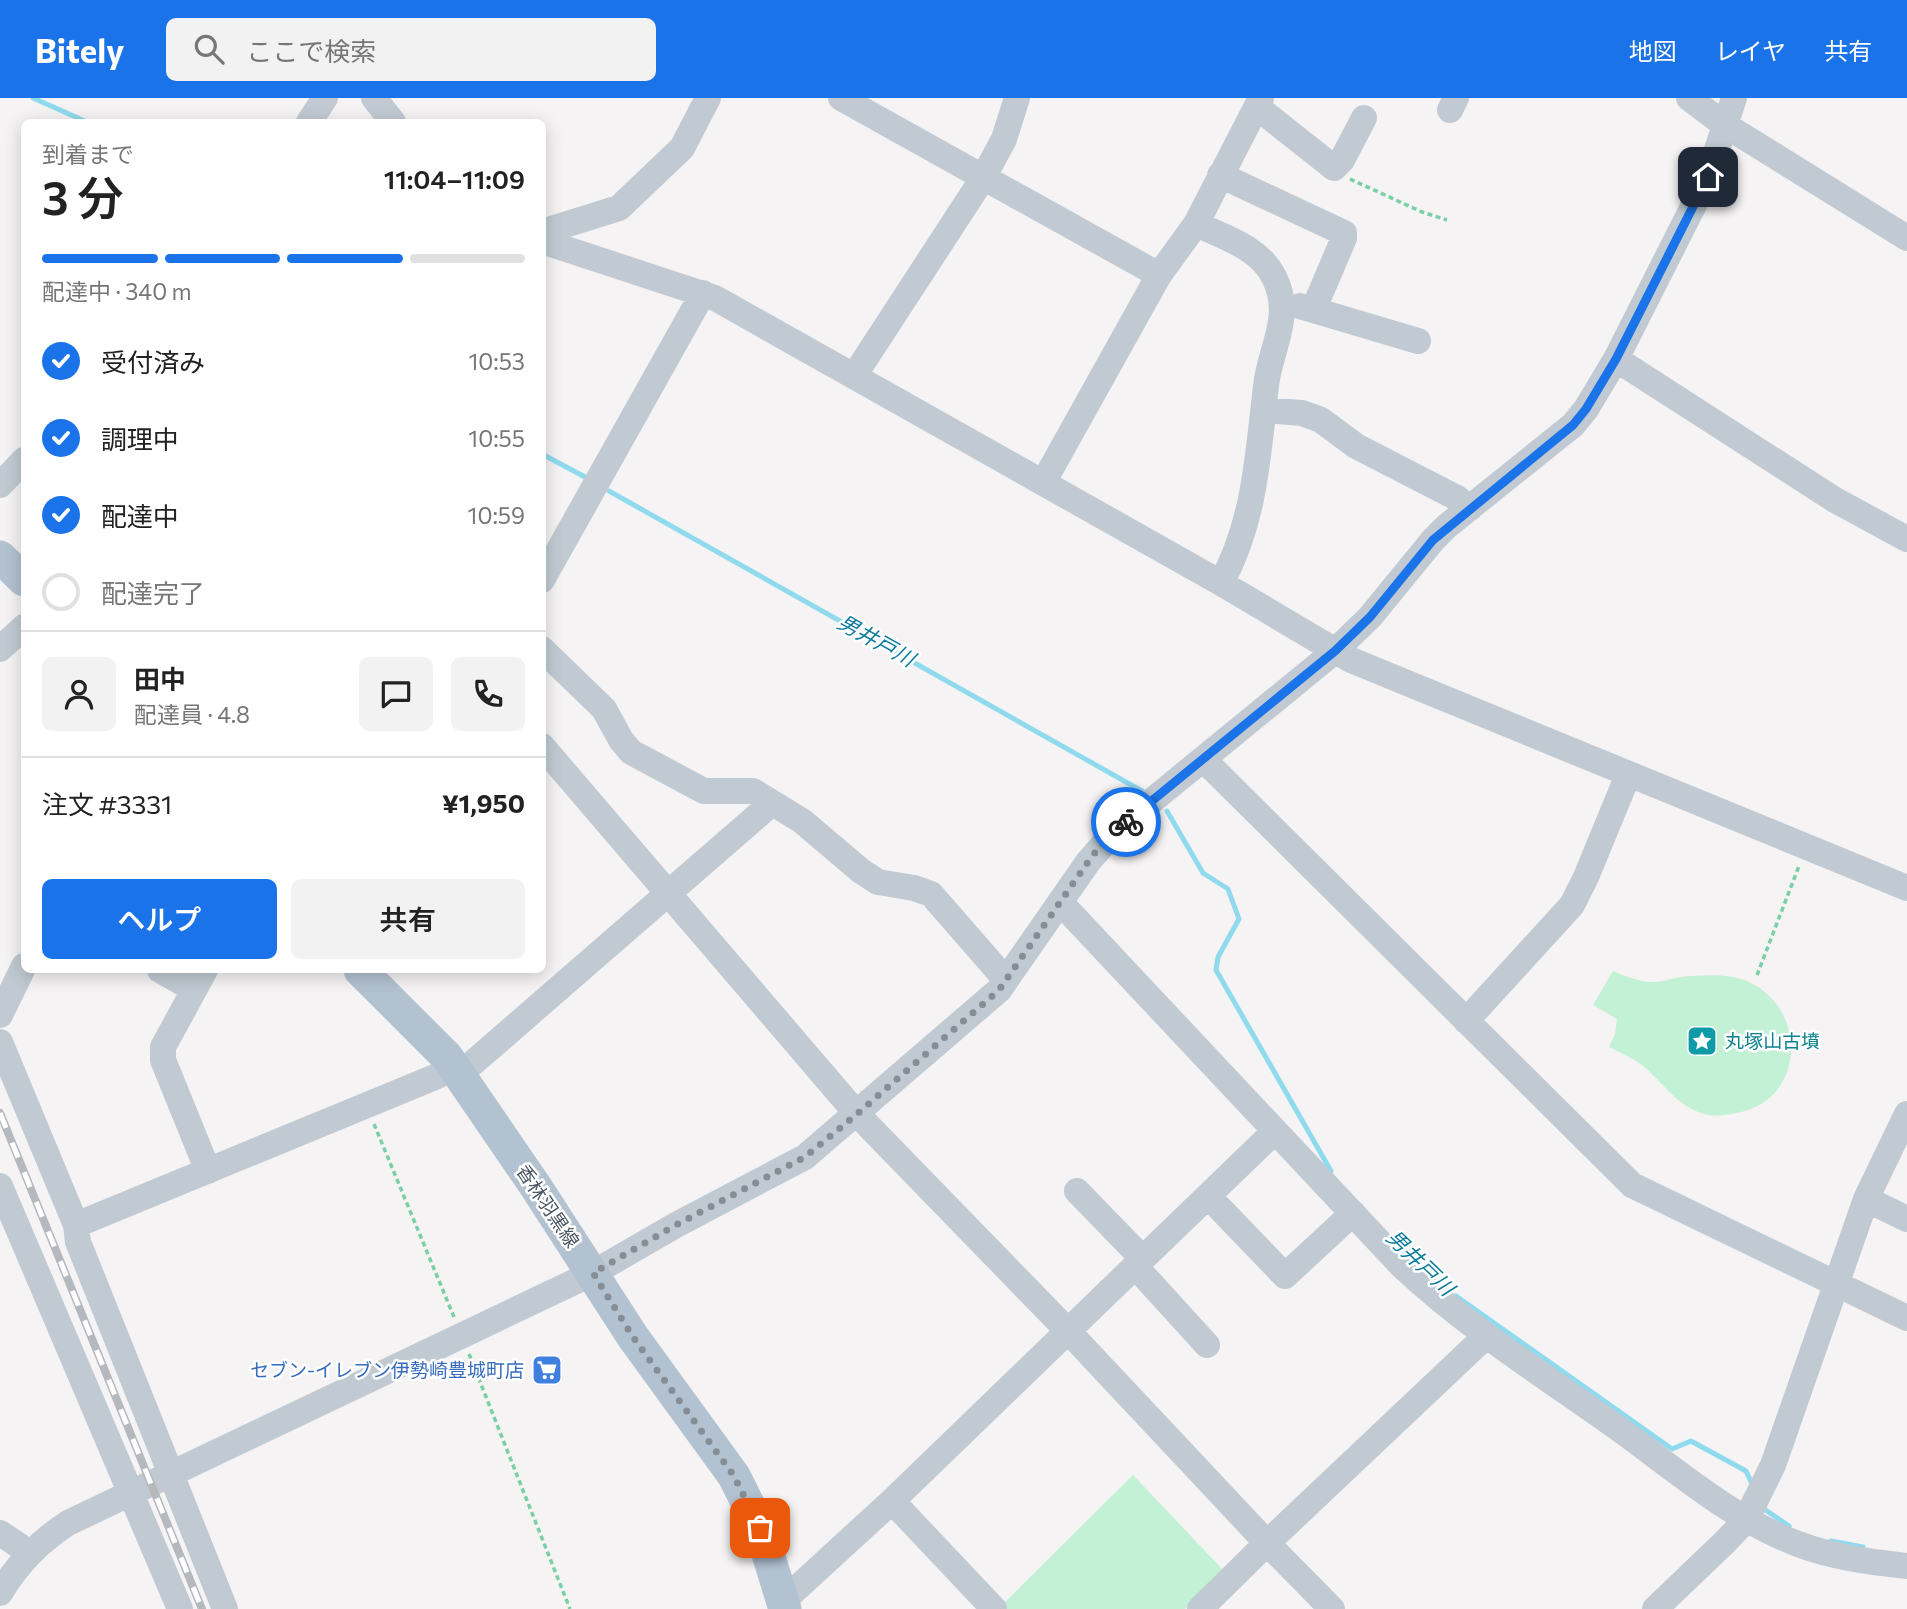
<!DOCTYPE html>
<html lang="ja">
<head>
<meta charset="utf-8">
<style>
  :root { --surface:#fff; --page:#f2f2f2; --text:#222; --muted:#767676; --line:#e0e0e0; --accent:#1a73e8 }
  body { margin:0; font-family:Commissioner,"Noto Sans JP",sans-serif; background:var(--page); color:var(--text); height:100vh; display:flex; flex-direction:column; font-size:26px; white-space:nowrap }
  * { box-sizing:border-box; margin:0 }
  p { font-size:23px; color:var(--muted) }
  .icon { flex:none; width:38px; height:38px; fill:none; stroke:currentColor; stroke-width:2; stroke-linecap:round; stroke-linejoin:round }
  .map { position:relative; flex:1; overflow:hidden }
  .drawer { position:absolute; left:21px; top:21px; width:525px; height:854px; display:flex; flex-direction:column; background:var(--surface); border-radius:10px; box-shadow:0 4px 18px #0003 }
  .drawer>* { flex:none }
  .pin { position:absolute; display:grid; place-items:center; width:60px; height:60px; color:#fff; margin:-30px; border-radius:14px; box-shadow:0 4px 10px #0006 }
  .courier { position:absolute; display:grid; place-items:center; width:70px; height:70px; margin:-35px; border:5px solid #1a73e8; border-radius:50%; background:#fff; color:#222; box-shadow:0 2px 9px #0007 }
  .head em { font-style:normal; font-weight:600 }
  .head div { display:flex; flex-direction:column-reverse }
  .head { display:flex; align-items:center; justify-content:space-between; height:119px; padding:0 21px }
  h1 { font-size:46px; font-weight:600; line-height:52px }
  .bar { display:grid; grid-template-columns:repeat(4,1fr); gap:10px 7px; align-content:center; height:84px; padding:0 21px }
  .bar i { height:9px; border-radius:5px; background:var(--line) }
  .bar .current { background:var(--accent) }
  .bar p { grid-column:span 4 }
  .line { display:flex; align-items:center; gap:18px; padding:0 21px; border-top:2px solid var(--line) }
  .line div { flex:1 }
  .round { display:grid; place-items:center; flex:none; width:74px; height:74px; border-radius:10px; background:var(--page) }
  ol { padding:0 21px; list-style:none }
  li { display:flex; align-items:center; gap:21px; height:77px }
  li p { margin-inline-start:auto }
  li .icon { padding:7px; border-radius:50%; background:var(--accent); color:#fff; stroke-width:4 }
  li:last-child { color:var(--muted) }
  li i { width:38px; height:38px; border:4px solid var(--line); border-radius:50% }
  .primary-button { display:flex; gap:14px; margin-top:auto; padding:14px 21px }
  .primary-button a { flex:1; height:80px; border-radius:10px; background:var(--accent); color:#fff; font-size:28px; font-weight:600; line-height:80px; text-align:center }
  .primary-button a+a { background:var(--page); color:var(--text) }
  header { display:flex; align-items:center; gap:42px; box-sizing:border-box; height:98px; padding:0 35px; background:var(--accent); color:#fff }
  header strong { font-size:33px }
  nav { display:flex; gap:38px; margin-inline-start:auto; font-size:24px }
  .search { width:490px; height:63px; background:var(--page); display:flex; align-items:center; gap:18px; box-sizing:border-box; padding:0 24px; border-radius:10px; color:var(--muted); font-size:26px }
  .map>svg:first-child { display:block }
</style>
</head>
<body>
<header>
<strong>Bitely</strong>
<div class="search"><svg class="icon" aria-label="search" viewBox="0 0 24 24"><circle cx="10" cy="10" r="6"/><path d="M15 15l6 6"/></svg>ここで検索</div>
<nav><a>地図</a><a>レイヤ</a><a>共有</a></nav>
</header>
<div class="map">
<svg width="1907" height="1511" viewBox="0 0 1907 1511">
  <rect width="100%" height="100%" fill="#f5f3f3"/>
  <path fill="#c3f1d5" d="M1613,873c12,5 29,12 41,11 9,0 18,-4 27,-5 22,-2 48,-4 68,5 60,28 56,120 -13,131 -10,2 -21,4 -32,1 -28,-8 -41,-32 -62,-49 -10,-7 -22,-13 -33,-18l6,-13 2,-15 -24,-14z
    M1133,1377l91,96 -39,38h-183l-2,-2z"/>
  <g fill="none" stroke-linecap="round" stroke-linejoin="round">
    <path stroke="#90daee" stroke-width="5" d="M33,0l54,24
      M542,356l43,23
      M609,393l533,300
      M1167,713l36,62 25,16 11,30 -21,38 -2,13 115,201
      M1456,1198l216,153 19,-8 55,30 7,15
      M1762,1406l2,5 25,17
      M1831,1443l32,6"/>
    <path stroke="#7ad0a6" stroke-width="3.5" stroke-dasharray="5 3.5" stroke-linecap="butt" d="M1350,81l72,33 25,8
      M1757,877l42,-109
      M374,1026l80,193
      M469,1256l101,255"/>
    <path stroke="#c1cad2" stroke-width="26" d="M374,0l19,24
      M841,0l318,177
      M1689,0l36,27 182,113
      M1257,9l77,61 8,-8 22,-42
      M1450,12l6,-12
      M309,24l16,-24
      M1220,77l124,58v5l-26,61 -2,11
      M1196,126c28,13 64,24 78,53 20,39 -4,71 -8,109 -8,68 -11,136 -45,197
      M542,134l77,-24 63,-60 26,-50
      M542,143l173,57 506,285 130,77 556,228
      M1300,208l118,35
      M1616,261l219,141 72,39
      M854,278l129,-198 21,-39 13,-41
      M1264,312l38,3 19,7 35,26 101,52 13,10
      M1043,385l116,-208 37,-51 65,-126
      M0,387l24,-25
      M542,482l161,-287
      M0,551l24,-22
      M542,551l62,60 17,31 10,12 73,39h49l49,30 59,50 17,11 36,6 17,6 75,86
      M542,648l315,368 210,216 200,213 65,66
      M1203,661l429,426 275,133
      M1060,804l342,364c66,62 143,110 217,163 57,41 113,90 179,115 34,13 73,18 109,22
      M160,872l33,19
      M205,872l-42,77v13l45,111
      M0,917l24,-49
      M1466,923l106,-116 14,-28 42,-102
      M0,944l76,183 2,17 147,367
      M459,977l313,-272
      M0,1088l180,423
      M1077,1093l66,68
      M1208,1098l77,80 68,-63
      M1866,1101l41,20
      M76,1127l359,-148 19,-10
      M1135,1168l72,79
      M892,1403l102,108
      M0,1435l30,20
      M0,1495c18,-30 39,-51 68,-70l525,-250 83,-48 129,-68 194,-167 89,-128 27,-31 220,-180 35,-34 63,-77 14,-14 126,-101 13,-16 30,-50 92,-182 26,-79
      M783,1503l109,-100 383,-370
      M1200,1511l67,-66 219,-207
      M1655,1511l70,-67 21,-22 27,-55 93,-266 41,-85"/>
    <path stroke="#b3c2d1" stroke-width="33" d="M0,459l24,23
      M360,872l87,87 89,130 97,150 101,139 26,52 25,81"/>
    <g stroke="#b5b8bd" stroke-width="8">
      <path id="rail" d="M0,1015l202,496"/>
    </g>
    <use href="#rail" stroke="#fff" stroke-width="5" stroke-dasharray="16" stroke-linecap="butt"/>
  </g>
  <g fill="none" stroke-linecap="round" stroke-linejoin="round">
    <path stroke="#868d94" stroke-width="7" stroke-dasharray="0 12.6" d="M760,1430l-26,-52 -101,-139 -40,-64 83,-48 129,-68 52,-43 142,-124 89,-128 12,-16 26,-24"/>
    <path stroke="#1a73e8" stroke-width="9" d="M1126,724l209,-171 35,-34 63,-77 140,-115 13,-16 30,-50 92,-182"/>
  </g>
  <defs>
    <g id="sight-square" transform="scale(1.575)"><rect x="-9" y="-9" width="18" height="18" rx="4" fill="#0f9aa8" stroke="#fff"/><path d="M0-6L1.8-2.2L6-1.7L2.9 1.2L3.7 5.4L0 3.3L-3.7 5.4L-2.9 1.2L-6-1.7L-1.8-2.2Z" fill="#fff"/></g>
    <g id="supermarket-square" transform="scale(1.575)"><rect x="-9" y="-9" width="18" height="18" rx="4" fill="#3f7fe0" stroke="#fff"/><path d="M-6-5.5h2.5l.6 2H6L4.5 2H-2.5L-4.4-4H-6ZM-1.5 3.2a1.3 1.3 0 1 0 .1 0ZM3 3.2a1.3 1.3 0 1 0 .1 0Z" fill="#fff"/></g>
  </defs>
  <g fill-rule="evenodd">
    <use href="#sight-square" x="1702" y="943"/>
    <use href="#supermarket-square" x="547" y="1272"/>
  </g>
  <g text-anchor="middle" stroke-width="5" stroke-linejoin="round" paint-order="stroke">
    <g font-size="19" fill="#0d838f" stroke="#fff" text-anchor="start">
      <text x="1725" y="950">丸塚山古墳</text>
    </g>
    <g font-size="19" fill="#4a5661" stroke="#fff">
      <text transform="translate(548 1108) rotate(56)" y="7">香林羽黒線</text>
    </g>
    <g font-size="19" fill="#366cbe" stroke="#fff" text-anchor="end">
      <text x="524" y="1279">セブン-イレブン伊勢崎豊城町店</text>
    </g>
    <g font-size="21" font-style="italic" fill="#0c7c9b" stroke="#fff">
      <text transform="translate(876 543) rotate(29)" y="7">男井戸川</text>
      <text transform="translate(1420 1165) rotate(44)" y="7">男井戸川</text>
    </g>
  </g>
</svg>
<div class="pin" style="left:760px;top:1430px;background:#ea580c"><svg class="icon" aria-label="bag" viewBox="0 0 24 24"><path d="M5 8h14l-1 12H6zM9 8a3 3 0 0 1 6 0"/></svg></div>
<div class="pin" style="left:1708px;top:79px;background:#1f2937"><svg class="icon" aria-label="home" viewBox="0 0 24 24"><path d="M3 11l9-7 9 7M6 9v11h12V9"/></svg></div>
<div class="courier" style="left:1126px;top:724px"><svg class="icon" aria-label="bike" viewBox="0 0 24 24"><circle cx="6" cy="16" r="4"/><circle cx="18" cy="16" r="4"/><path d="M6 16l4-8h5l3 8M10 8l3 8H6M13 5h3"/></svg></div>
<section class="drawer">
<div class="head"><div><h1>3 分</h1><p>到着まで</p></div><em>11:04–11:09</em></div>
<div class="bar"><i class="current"></i><i class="current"></i><i class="current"></i><i></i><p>配達中 · 340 m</p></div>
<ol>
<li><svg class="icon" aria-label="check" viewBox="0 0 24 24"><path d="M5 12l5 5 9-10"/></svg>受付済み<p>10:53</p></li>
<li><svg class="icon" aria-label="check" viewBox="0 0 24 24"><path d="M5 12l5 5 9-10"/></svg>調理中<p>10:55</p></li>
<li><svg class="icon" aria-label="check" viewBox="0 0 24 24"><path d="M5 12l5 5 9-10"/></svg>配達中<p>10:59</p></li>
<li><i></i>配達完了</li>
</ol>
<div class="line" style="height:126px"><a class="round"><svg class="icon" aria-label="person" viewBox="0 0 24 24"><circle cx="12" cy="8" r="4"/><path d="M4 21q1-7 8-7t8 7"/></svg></a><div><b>田中</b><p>配達員 · 4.8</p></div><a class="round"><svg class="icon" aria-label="chat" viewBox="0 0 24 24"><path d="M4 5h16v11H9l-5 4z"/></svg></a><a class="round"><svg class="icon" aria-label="phone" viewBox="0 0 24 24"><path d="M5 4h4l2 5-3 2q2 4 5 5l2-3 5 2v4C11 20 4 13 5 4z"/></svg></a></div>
<div class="line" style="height:91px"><div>注文 #3331</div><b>¥1,950</b></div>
<div class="primary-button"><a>ヘルプ</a><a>共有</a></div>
</section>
</div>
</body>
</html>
